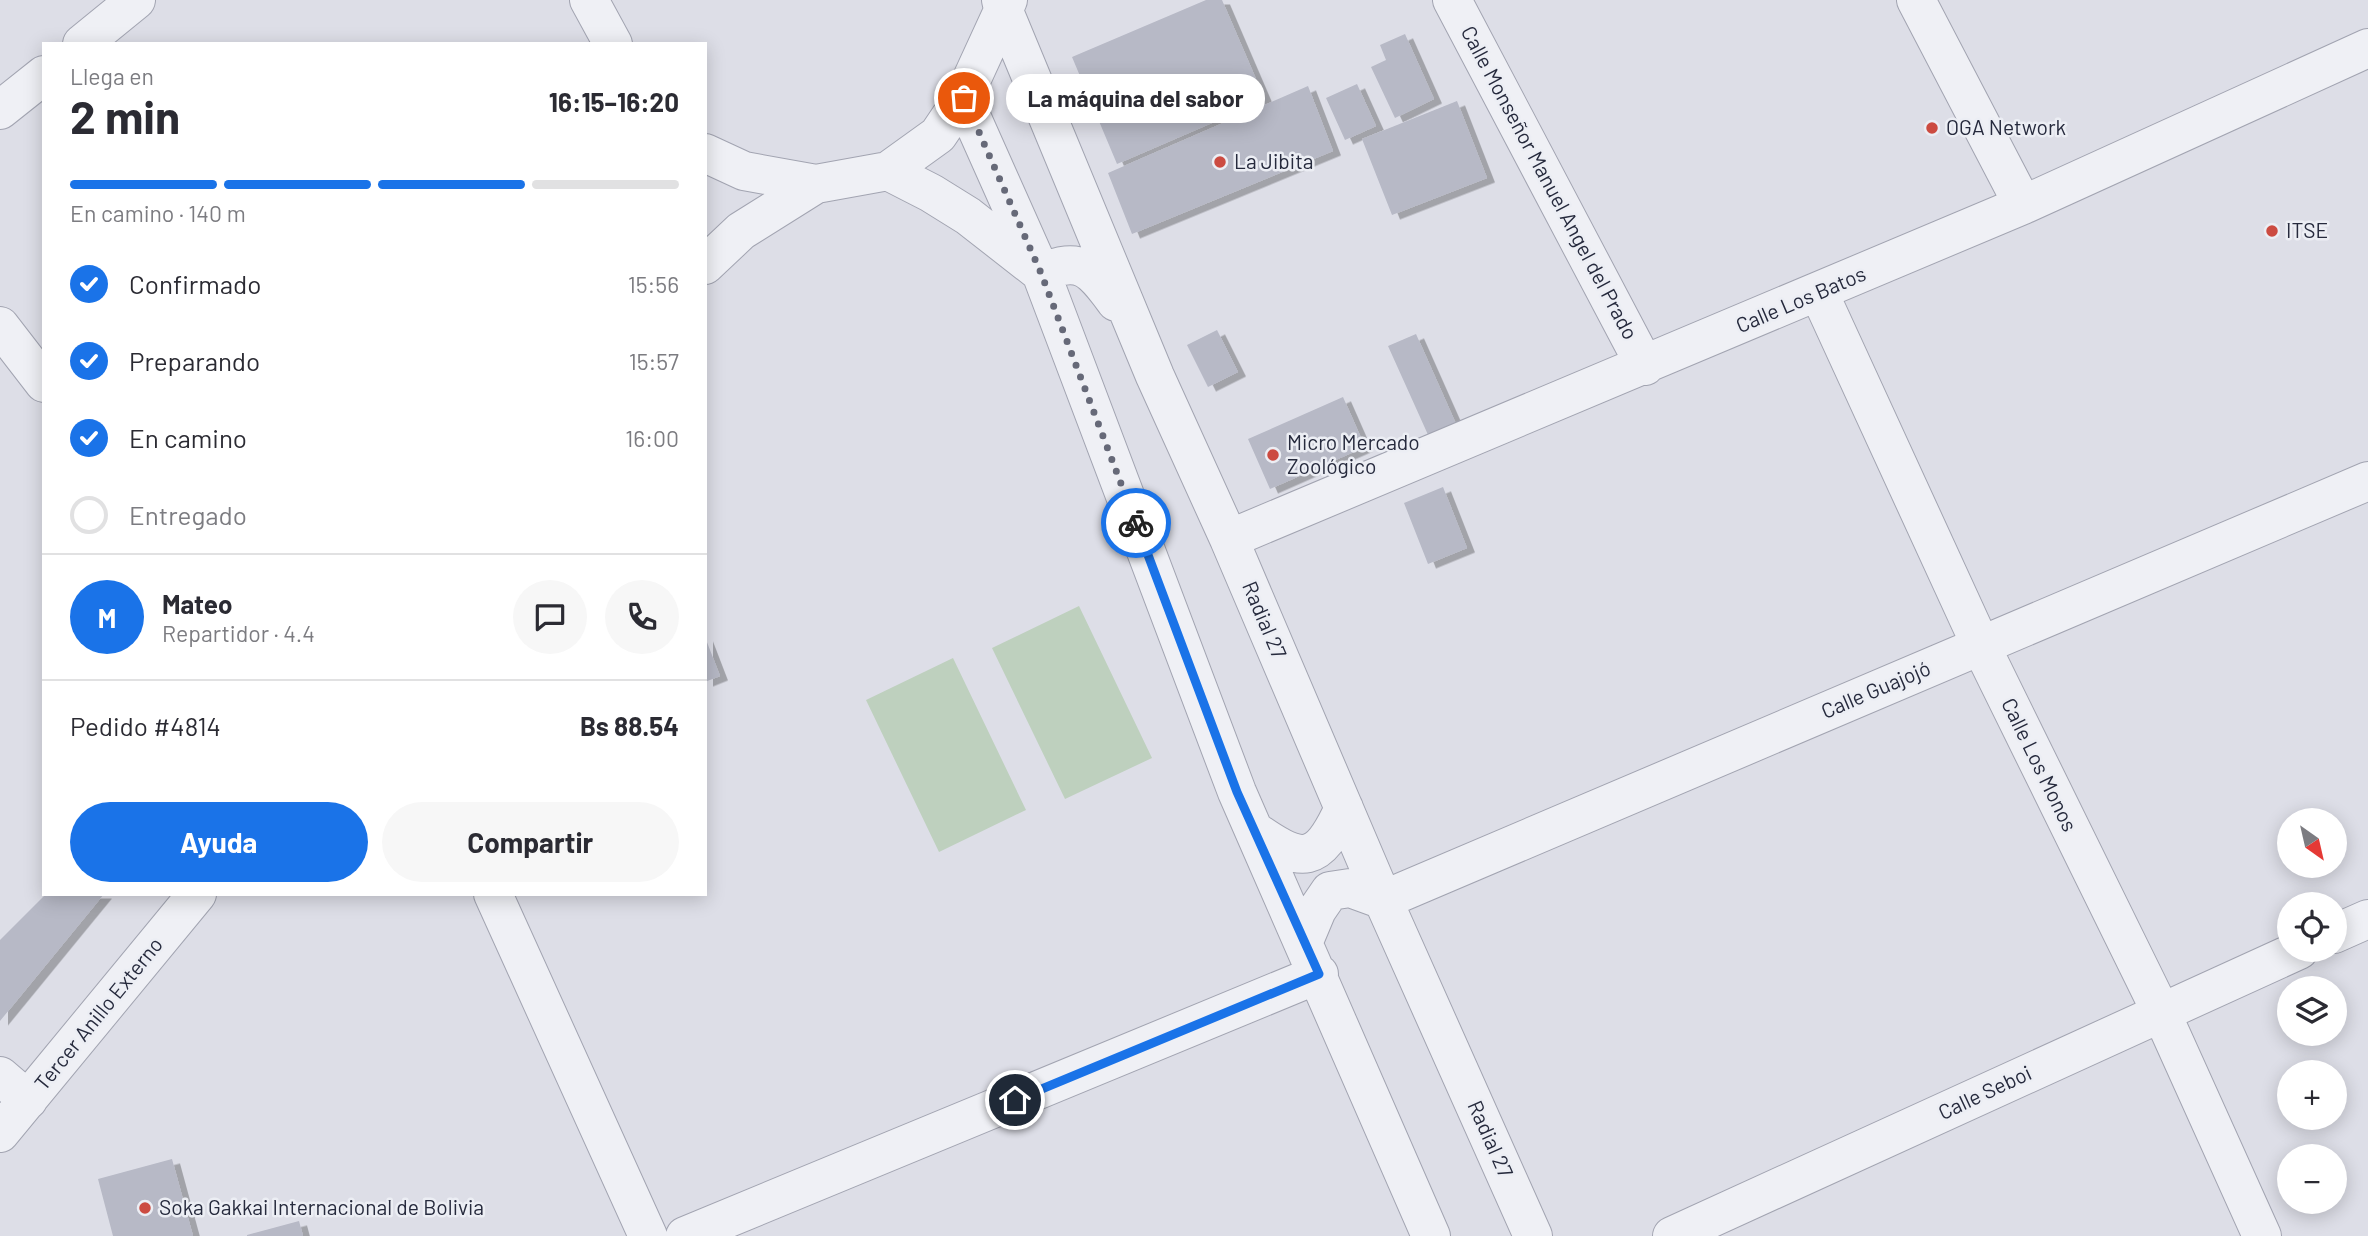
<!DOCTYPE html>
<html lang="es">
<head>
<meta charset="utf-8">
<style>
  :root { --surface:#fff; --page:#f7f7f7; --text:#2b2b33; --muted:#7c7c81; --line:#e1e1e2; --accent:#1a73e8 }
  body { margin:0; font-family:Barlow,sans-serif; background:var(--page); color:var(--text); height:100vh; display:flex; flex-direction:column; font-size:26px; white-space:nowrap }
  * { box-sizing:border-box; margin:0 }
  p { font-size:23px; color:var(--muted) }
  .icon { flex:none; width:38px; height:38px; fill:none; stroke:currentColor; stroke-width:2; stroke-linecap:round; stroke-linejoin:round }
  .map { position:relative; flex:1; overflow:hidden }
  .drawer { position:absolute; left:42px; top:42px; width:665px; height:854px; display:flex; flex-direction:column; background:var(--surface); border-radius:0px; box-shadow:0 4px 18px #0003 }
  .drawer>* { flex:none }
  .needle { width:46px; rotate:146deg }
  .fabs { position:absolute; left:2277px; top:808px; display:grid; gap:14px }
  .fabs a { display:grid; place-items:center; width:70px; height:70px; border-radius:50%; background:var(--surface); box-shadow:0 4px 18px #0003; font-size:35px }
  .pin { position:absolute; display:grid; place-items:center; width:60px; height:60px; color:#fff; margin:-30px; border:4px solid #fff; border-radius:50%; box-shadow:0 2px 7px #0007 }
  .courier { position:absolute; display:grid; place-items:center; width:70px; height:70px; margin:-35px; border:5px solid #1a73e8; border-radius:50%; background:#fff; color:#222; box-shadow:0 2px 9px #0007 }
  .bubble { position:absolute; height:49px; border-radius:24px; background:var(--surface); box-shadow:0 4px 18px #0003; font-size:23px; font-weight:700; line-height:49px; text-align:center }
  .summary em { font-style:normal; font-weight:700 }
  .summary div { display:flex; flex-direction:column-reverse }
  .summary { display:flex; align-items:center; justify-content:space-between; height:119px; padding:0 28px }
  h1 { font-size:46px; font-weight:700; line-height:52px }
  .bar { display:grid; grid-template-columns:repeat(4,1fr); gap:10px 7px; align-content:center; height:84px; padding:0 28px }
  .bar i { height:9px; border-radius:5px; background:var(--line) }
  .bar .current { background:var(--accent) }
  .bar p { grid-column:span 4 }
  .line { display:flex; align-items:center; gap:18px; padding:0 28px; border-top:2px solid var(--line) }
  .line div { flex:1 }
  .round { display:grid; place-items:center; flex:none; width:74px; height:74px; border-radius:37px; background:var(--page) }
  ol { padding:0 28px; list-style:none }
  li { display:flex; align-items:center; gap:21px; height:77px }
  li p { margin-inline-start:auto }
  li .icon { padding:7px; border-radius:50%; background:var(--accent); color:#fff; stroke-width:4 }
  li:last-child { color:var(--muted) }
  li i { width:38px; height:38px; border:4px solid var(--line); border-radius:50% }
  .action { display:flex; gap:14px; margin-top:auto; padding:14px 28px }
  .action a { flex:1; height:80px; border-radius:42px; background:var(--accent); color:#fff; font-size:28px; font-weight:700; line-height:80px; text-align:center }
  .action a+a { background:var(--page); color:var(--text) }
  .map>svg:first-child { display:block }
</style>
</head>
<body>
<div class="map">
<svg width="2368" height="1236" viewBox="0 0 2368 1236">
  <defs>
    <filter id="shadow"><feDropShadow dx="8" dy="4.5" stdDeviation="0" flood-color="#0004"/></filter>
  </defs>
  <rect width="100%" height="100%" fill="#dddee7"/>
  <path fill="#bed0be" d="M1079,606l73,152 -87,41 -73,-151z
    M953,658l73,152 -87,42 -73,-152z"/>
  <path fill="#b7b9c6" filter="url(#shadow)" d="M1206,0h16l43,100 -148,64 -45,-107z
    M1405,34l29,65 -39,19 -24,-51 15,-7 -6,-15z
    M1357,84l19,42 -31,14 -19,-42z
    M1308,86l25,65 -201,83 -24,-61z
    M1457,101l30,77 -95,37 -30,-76z
    M1217,330l21,42 -30,15 -21,-42z
    M1416,334l40,90 -27,13 -41,-91z
    M1343,397l22,50 -95,42 -22,-50z
    M1443,487l24,61 -39,16 -24,-61z
    M705,637l15,39 -15,6z
    M46,894h58l-104,127v-81z
    M172,1159l21,77h-80l-15,-57z
    M299,1221l4,15h-56v-1z"/>
  <g fill="none" stroke-linecap="round" stroke-linejoin="round">
    <g stroke="#a2a4b1" stroke-width="40">
      <path id="minor" d="M589,0l24,44
        M1001,0l2,9 152,367 74,163 154,361 150,336
        M1452,0l193,366
        M1916,0l107,205
        M82,44l54,-44
        M963,98l78,175 196,519 194,444
        M0,110l44,-35
        M705,153l39,18 72,13
        M888,171l43,22 37,23 73,57c41,-18 51,-3 75,29
        M705,265l36,-34 75,-47 72,-13 50,-36 25,-37 45,-98
        M1819,293l162,353 180,366 101,224
        M0,326l44,57
        M1229,539l794,-334 345,-157
        M1255,831c48,34 63,33 89,-23
        M493,894l155,342
        M2334,934l34,-15
        M1304,941l13,-31 13,-19 20,-3 33,12 985,-419
        M0,1076l28,24
        M0,1133l197,-239
        M685,1236l634,-262
        M1672,1236l627,-286"/>
    </g>
    <use href="#minor" stroke="#eff0f5" stroke-width="38"/>
  </g>
  <g fill="none" stroke-linecap="round" stroke-linejoin="round">
    <path stroke="#666978" stroke-width="7" stroke-dasharray="0 12.6" d="M964,98l77,175 95,250"/>
    <path stroke="#1a73e8" stroke-width="9" d="M1015,1100l304,-126 -82,-182 -101,-269"/>
  </g>
  <g fill="#cc4b41" stroke="#eceef4" stroke-width="2.5">
    <circle cx="1932" cy="128" r="7"/>
    <circle cx="1220" cy="162" r="7"/>
    <circle cx="2272" cy="231" r="7"/>
    <circle cx="1273" cy="455" r="7"/>
    <circle cx="145" cy="1208" r="7"/>
  </g>
  <g text-anchor="middle" stroke-width="5" stroke-linejoin="round" paint-order="stroke">
    <g font-size="21" fill="#262a3d" stroke="#eceef4" text-anchor="start">
      <text x="1946" y="135">OGA Network</text>
      <text x="1234" y="169">La Jibita</text>
      <text x="2286" y="238">ITSE</text>
      <text x="1287" y="450">Micro Mercado<tspan x="1287" dy="24">Zoológico</tspan></text>
      <text x="159" y="1215">Soka Gakkai Internacional de Bolivia</text>
    </g>
    <g font-size="21" fill="#262a3d" stroke="#eceef4">
      <text transform="translate(1549 183) rotate(62)" y="7">Calle Monseñor Manuel Angel del Prado</text>
      <text transform="translate(1801 300) rotate(-23)" y="7">Calle Los Batos</text>
      <text transform="translate(1264 620) rotate(67)" y="7">Radial 27</text>
      <text transform="translate(1876 690) rotate(-23)" y="7">Calle Guajojó</text>
      <text transform="translate(2039 765) rotate(64)" y="7">Calle Los Monos</text>
      <text transform="translate(99 1014) rotate(-51)" y="7">Tercer Anillo Externo</text>
      <text transform="translate(1985 1093) rotate(-25)" y="7">Calle Seboi</text>
      <text transform="translate(1490 1139) rotate(66)" y="7">Radial 27</text>
    </g>
  </g>
</svg>
<div class="fabs">
<a><svg class="needle" viewBox="-14 -14 28 28"><path d="M0-13l5 13h-10z" fill="#e53935"/><path d="M0 13l5-13h-10z" fill="#7c7c81"/></svg></a>
<a><svg class="icon" aria-label="locate" viewBox="0 0 24 24"><circle cx="12" cy="12" r="6"/><path d="M12 2v4M12 18v4M2 12h4M18 12h4"/></svg></a>
<a><svg class="icon" aria-label="layers" viewBox="0 0 24 24"><path d="M12 4l9 5-9 5-9-5zM3 14l9 5 9-5"/></svg></a>
<a>+</a>
<a>−</a>
</div>
<div class="pin" style="left:964px;top:98px;background:#ea580c"><svg class="icon" aria-label="bag" viewBox="0 0 24 24"><path d="M5 8h14l-1 12H6zM9 8a3 3 0 0 1 6 0"/></svg></div>
<div class="pin" style="left:1015px;top:1100px;background:#1f2937"><svg class="icon" aria-label="home" viewBox="0 0 24 24"><path d="M3 11l9-7 9 7M6 9v11h12V9"/></svg></div>
<div class="courier" style="left:1136px;top:523px"><svg class="icon" aria-label="bike" viewBox="0 0 24 24"><circle cx="6" cy="16" r="4"/><circle cx="18" cy="16" r="4"/><path d="M6 16l4-8h5l3 8M10 8l3 8H6M13 5h3"/></svg></div>
<div class="bubble" style="left:1006px;top:74px;width:259px">La máquina del sabor</div>
<section class="drawer">
<div class="summary"><div><h1>2 min</h1><p>Llega en</p></div><em>16:15–16:20</em></div>
<div class="bar"><i class="current"></i><i class="current"></i><i class="current"></i><i></i><p>En camino · 140 m</p></div>
<ol>
<li><svg class="icon" aria-label="check" viewBox="0 0 24 24"><path d="M5 12l5 5 9-10"/></svg>Confirmado<p>15:56</p></li>
<li><svg class="icon" aria-label="check" viewBox="0 0 24 24"><path d="M5 12l5 5 9-10"/></svg>Preparando<p>15:57</p></li>
<li><svg class="icon" aria-label="check" viewBox="0 0 24 24"><path d="M5 12l5 5 9-10"/></svg>En camino<p>16:00</p></li>
<li><i></i>Entregado</li>
</ol>
<div class="line" style="height:126px"><b class="round" style="background:var(--accent);color:#fff">M</b><div><b>Mateo</b><p>Repartidor · 4.4</p></div><a class="round"><svg class="icon" aria-label="chat" viewBox="0 0 24 24"><path d="M4 5h16v11H9l-5 4z"/></svg></a><a class="round"><svg class="icon" aria-label="phone" viewBox="0 0 24 24"><path d="M5 4h4l2 5-3 2q2 4 5 5l2-3 5 2v4C11 20 4 13 5 4z"/></svg></a></div>
<div class="line" style="height:91px"><div>Pedido #4814</div><b>Bs 88.54</b></div>
<div class="action"><a>Ayuda</a><a>Compartir</a></div>
</section>
</div>
</body>
</html>
